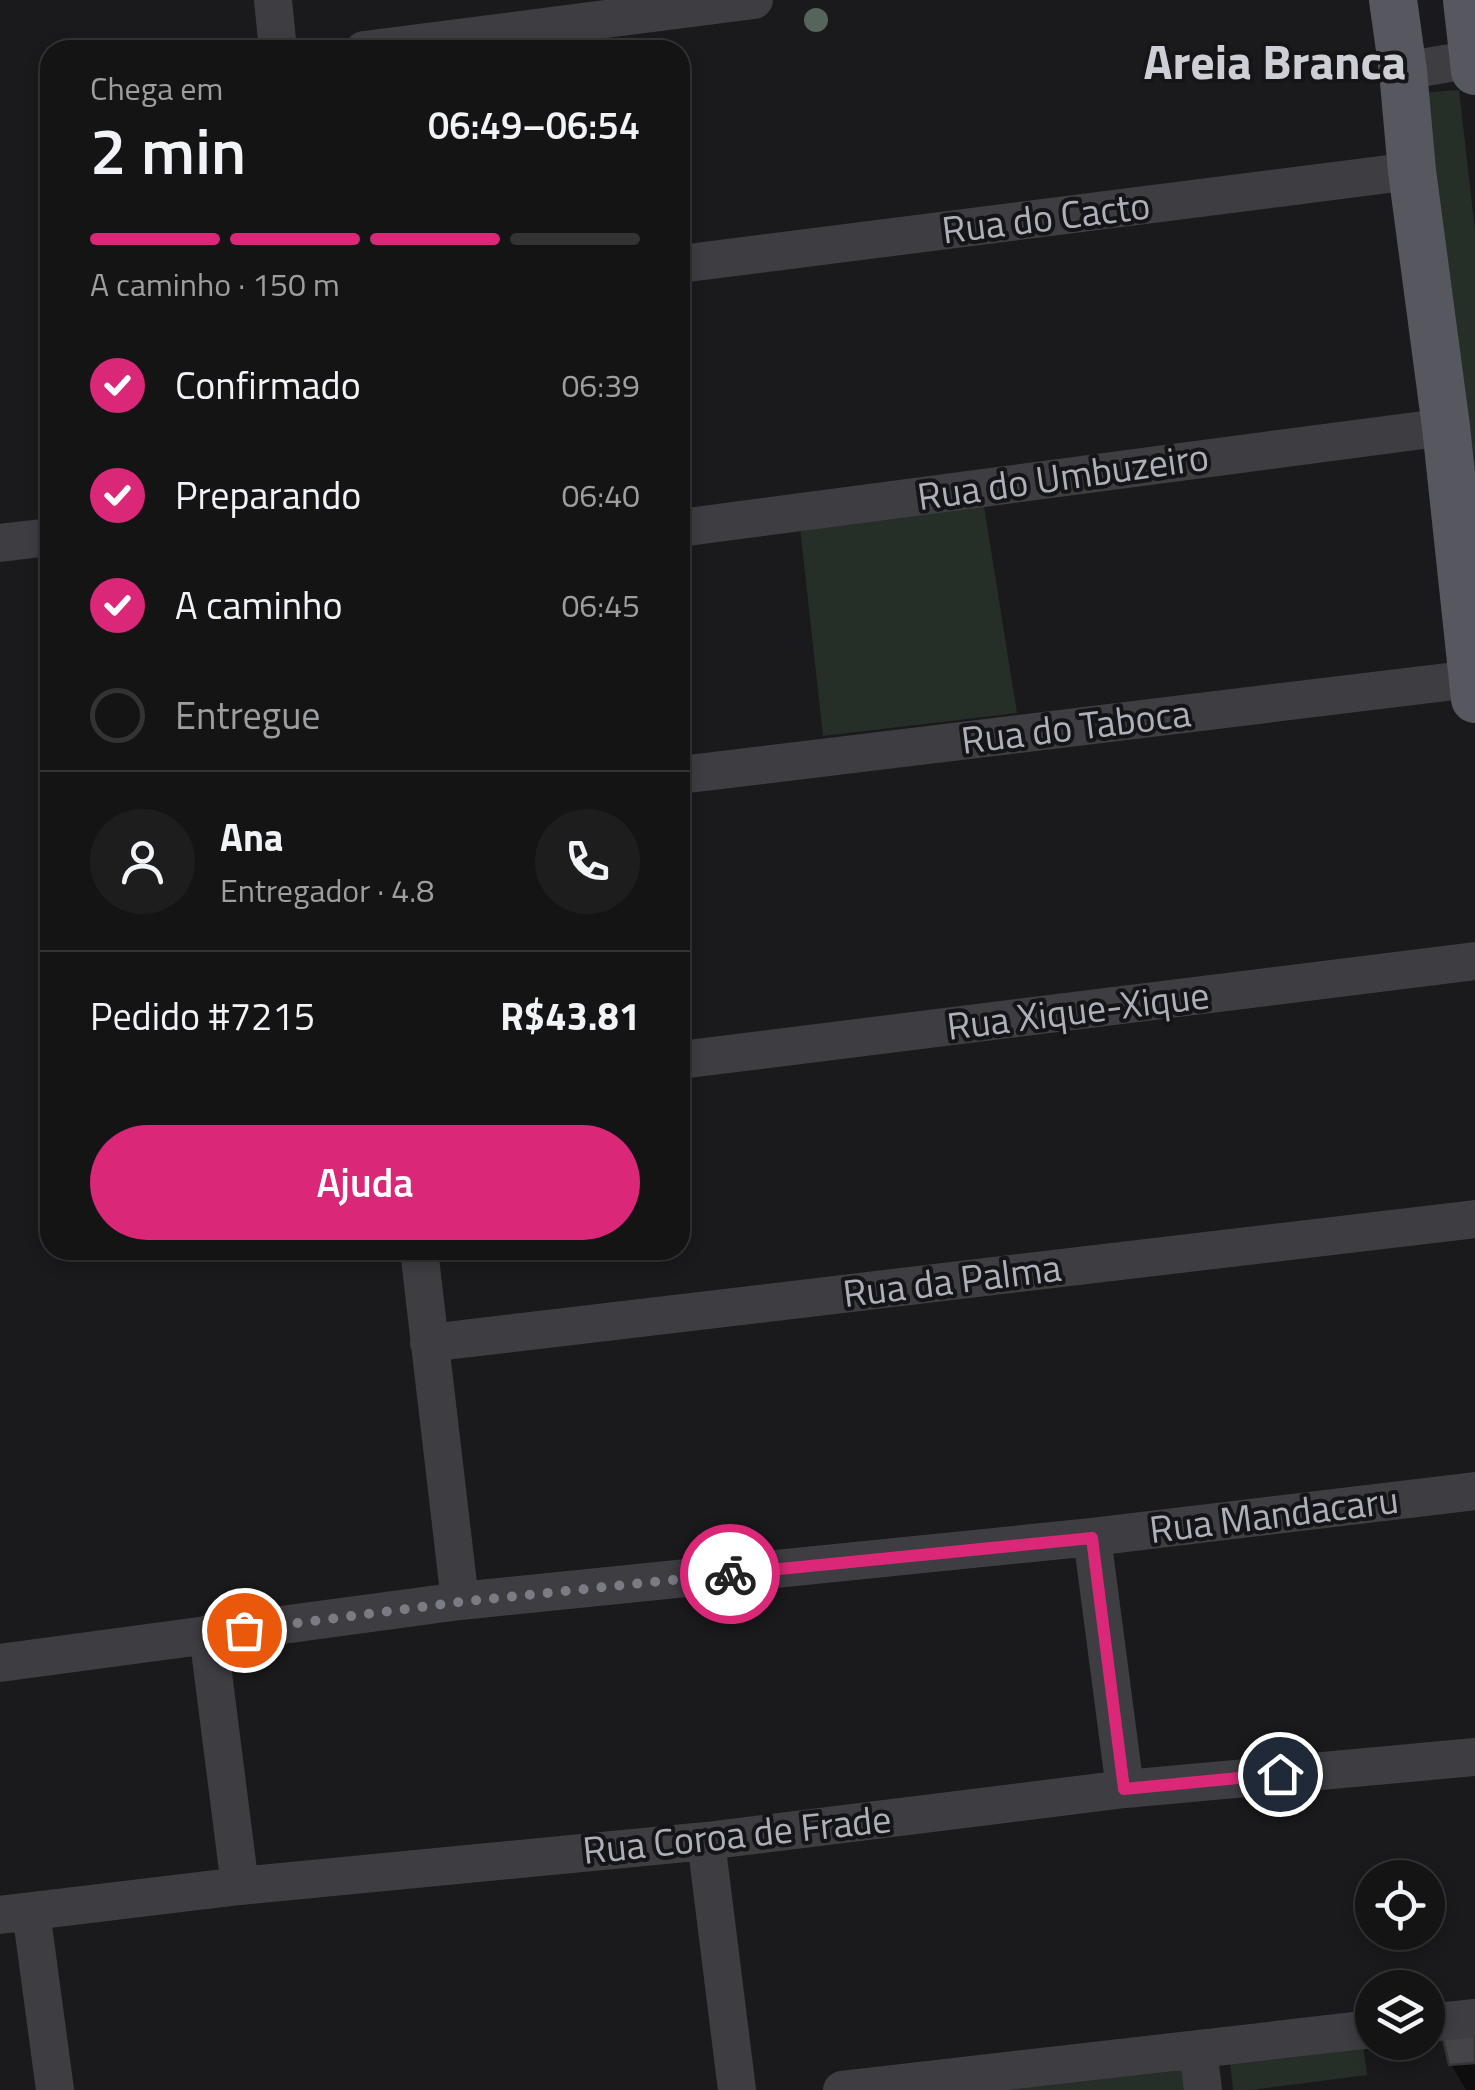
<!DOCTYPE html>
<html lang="pt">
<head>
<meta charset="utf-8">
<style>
  :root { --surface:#141415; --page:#1d1d1e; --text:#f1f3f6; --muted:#9d9ea0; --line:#333334; --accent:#db2777 }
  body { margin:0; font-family:"Titillium Web",sans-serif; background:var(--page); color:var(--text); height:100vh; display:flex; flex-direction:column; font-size:38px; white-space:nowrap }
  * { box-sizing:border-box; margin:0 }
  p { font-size:32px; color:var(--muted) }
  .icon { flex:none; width:55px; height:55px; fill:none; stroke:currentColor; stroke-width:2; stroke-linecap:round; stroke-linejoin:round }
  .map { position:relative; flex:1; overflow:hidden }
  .details { position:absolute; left:40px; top:40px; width:650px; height:1220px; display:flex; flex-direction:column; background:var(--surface); border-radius:30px; box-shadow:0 5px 15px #0003,0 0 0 2px var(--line) }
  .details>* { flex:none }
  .tools { position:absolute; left:1355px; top:1860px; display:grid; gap:20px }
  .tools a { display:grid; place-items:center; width:90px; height:90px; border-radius:50%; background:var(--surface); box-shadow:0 5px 15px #0003,0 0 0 2px var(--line); font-size:50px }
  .pin { position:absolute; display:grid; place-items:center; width:85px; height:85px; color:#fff; margin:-42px; border:5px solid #fff; border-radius:50%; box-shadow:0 2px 10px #0007 }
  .courier { position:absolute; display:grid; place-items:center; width:100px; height:100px; margin:-50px; border:8px solid #db2777; border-radius:50%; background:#fff; color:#222; box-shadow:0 2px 12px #0007 }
  .summary em { font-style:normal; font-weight:600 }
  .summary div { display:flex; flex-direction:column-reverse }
  .summary { display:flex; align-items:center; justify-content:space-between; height:170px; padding:0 50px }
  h1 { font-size:65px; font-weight:600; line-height:75px }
  .bar { display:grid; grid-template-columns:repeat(4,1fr); gap:15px 10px; align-content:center; height:120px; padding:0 50px }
  .bar i { height:12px; border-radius:8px; background:var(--line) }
  .bar .on { background:var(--accent) }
  .bar p { grid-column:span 4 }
  .line { display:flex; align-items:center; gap:25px; padding:0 50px; border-top:2px solid var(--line) }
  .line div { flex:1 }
  .round { display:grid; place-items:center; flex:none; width:105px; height:105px; border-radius:52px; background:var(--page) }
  ol { padding:0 50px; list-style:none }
  li { display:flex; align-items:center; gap:30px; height:110px }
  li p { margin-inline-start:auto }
  li .icon { padding:10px; border-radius:50%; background:var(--accent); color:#fff; stroke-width:4 }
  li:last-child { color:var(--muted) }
  li i { width:55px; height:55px; border:5px solid var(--line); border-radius:50% }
  .primary-button { display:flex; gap:20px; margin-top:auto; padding:20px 50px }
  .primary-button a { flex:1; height:115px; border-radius:60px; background:var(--accent); color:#fff; font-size:40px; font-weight:600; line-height:115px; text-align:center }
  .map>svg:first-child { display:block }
</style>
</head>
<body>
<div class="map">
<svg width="1475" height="2090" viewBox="0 0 1475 2090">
  <rect width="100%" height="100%" fill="#1a1a1c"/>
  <path fill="#262e28" d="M1459,90l16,141v348l-56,-486z
    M983,500l34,213 -194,23 -23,-209z
    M1362,2038l5,37 -117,15h-17l-4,-37z
    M1181,2055l4,35h-300z"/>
  <path fill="#0007" d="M1475,2027v63h-9l-15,-26z"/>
  <path fill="#444449" stroke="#353437" stroke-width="2.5" d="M1475,2024v39l-26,2 -8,-36z"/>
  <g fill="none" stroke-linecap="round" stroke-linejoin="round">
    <path stroke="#3d3d42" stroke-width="38" d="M273,0l5,50
      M364,50l390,-50
      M1403,71l71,-12
      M680,264l732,-93
      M680,528l766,-101
      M0,543l50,-6
      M680,775l792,-96
      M680,1060l795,-99
      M419,1250l41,351
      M429,1343l1046,-124
      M1092,1537l33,252
      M208,1634l32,252
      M0,1663l460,-62 632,-64 383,-46
      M706,1841l31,249
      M31,1911l24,179
      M0,1915l240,-29 466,-45 419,-52 350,-32
      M1428,2023l47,-5
      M1198,2049l5,41
      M842,2090l530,-61"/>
    <path stroke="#57575f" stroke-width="48" d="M1393,0l10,71 9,100 34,256 29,272
      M1467,0l8,71"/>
  </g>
  <circle fill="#55655b" cx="816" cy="20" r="12"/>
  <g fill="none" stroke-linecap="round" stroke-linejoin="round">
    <path stroke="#7a7b83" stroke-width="10" stroke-dasharray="0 18" d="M244,1630l216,-28 270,-28"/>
    <path stroke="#db2777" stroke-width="12" d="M730,1574l362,-36 32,251 156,-15"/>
  </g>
  <g text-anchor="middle" stroke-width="8" stroke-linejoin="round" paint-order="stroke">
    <g font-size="38" fill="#adafba" stroke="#151517">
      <text transform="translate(1046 218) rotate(-7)" y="13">Rua do Cacto</text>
      <text transform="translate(1063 477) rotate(-8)" y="13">Rua do Umbuzeiro</text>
      <text transform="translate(1076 727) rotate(-7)" y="13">Rua do Taboca</text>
      <text transform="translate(1078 1011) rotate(-7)" y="13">Rua Xique-Xique</text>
      <text transform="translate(952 1281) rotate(-7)" y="13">Rua da Palma</text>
      <text transform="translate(1274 1515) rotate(-7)" y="13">Rua Mandacaru</text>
      <text transform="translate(737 1835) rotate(-6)" y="13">Rua Coroa de Frade</text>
    </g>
    <g font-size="48" font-weight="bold" fill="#ceced6" stroke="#151517">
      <text x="1275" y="79">Areia Branca</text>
    </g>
  </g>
</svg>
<div class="tools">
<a><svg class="icon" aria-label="locate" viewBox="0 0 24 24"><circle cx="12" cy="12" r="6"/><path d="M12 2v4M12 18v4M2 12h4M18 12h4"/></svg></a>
<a><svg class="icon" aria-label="layers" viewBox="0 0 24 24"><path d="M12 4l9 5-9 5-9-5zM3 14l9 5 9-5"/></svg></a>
</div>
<div class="pin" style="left:244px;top:1630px;background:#ea580c"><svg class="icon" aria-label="bag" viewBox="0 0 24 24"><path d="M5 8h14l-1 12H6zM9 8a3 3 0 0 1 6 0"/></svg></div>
<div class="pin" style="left:1280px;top:1774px;background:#1f2937"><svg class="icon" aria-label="home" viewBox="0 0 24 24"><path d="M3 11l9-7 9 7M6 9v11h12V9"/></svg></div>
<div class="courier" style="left:730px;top:1574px"><svg class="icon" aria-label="bike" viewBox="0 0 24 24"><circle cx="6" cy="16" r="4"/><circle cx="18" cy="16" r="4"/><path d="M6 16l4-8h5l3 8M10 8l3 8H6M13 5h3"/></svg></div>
<section class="details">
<div class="summary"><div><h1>2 min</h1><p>Chega em</p></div><em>06:49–06:54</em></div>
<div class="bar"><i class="on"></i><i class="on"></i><i class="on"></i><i></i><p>A caminho · 150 m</p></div>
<ol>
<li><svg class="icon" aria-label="check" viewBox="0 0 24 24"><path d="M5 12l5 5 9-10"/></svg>Confirmado<p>06:39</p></li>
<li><svg class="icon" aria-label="check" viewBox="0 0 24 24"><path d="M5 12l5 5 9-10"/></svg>Preparando<p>06:40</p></li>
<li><svg class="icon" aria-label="check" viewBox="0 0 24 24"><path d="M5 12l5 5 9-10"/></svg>A caminho<p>06:45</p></li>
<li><i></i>Entregue</li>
</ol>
<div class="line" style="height:180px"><a class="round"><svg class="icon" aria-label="person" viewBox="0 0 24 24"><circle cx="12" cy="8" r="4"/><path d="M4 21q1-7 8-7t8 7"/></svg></a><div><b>Ana</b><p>Entregador · 4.8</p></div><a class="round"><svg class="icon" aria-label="phone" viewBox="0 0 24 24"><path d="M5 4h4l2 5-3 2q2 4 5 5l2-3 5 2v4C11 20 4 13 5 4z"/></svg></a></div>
<div class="line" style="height:130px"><div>Pedido #7215</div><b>R$43.81</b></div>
<div class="primary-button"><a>Ajuda</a></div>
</section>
</div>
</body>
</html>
